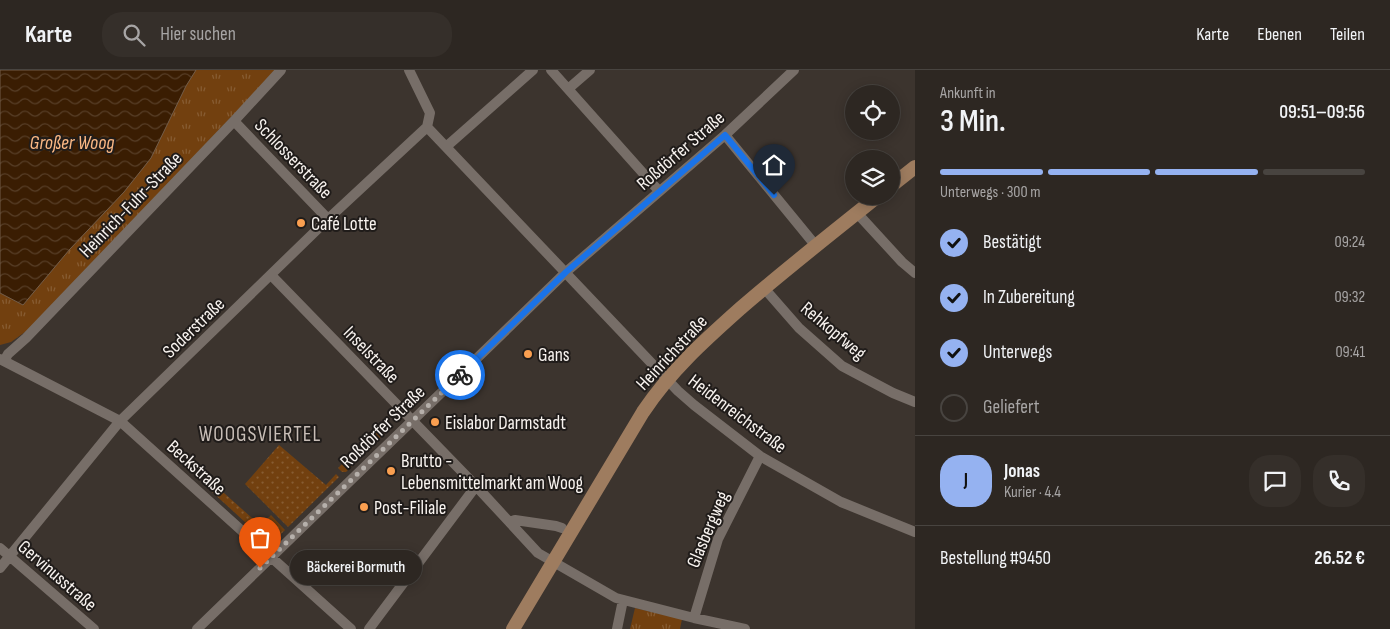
<!DOCTYPE html>
<html lang="de">
<head>
<meta charset="utf-8">
<style>
  :root { --surface:#2d2722; --page:#352f2a; --text:#f1f3f6; --muted:#a7a5a5; --line:#484440; --accent:#95b2f1 }
  body { margin:0; font-family:"Sofia Sans Condensed",sans-serif; background:var(--page); color:var(--text); height:100vh; display:flex; flex-direction:column; font-size:19px; white-space:nowrap }
  * { box-sizing:border-box; margin:0 }
  p { font-size:16px; color:var(--muted) }
  .icon { flex:none; width:28px; height:28px; fill:none; stroke:currentColor; stroke-width:2; stroke-linecap:round; stroke-linejoin:round }
  .map { position:relative; flex:1; overflow:hidden }
  .panel { display:flex; flex-direction:column; background:var(--surface); width:475px }
  .panel>* { flex:none }
  .buttons { position:absolute; left:845px; top:15px; display:grid; gap:10px }
  .buttons a { display:grid; place-items:center; width:55px; height:55px; border-radius:50%; background:var(--surface); box-shadow:0 2px 12px #0003,0 0 0 1px var(--line); font-size:25px }
  .pin { position:absolute; display:grid; place-items:center; width:42px; height:42px; color:#fff; margin:-51px -21px; border-radius:50% 50% 50% 0; rotate:-45deg; box-shadow:0 0 5px #0007 }
  .pin .icon { rotate:45deg }
  .courier { position:absolute; display:grid; place-items:center; width:50px; height:50px; margin:-25px; border:4px solid #1a73e8; border-radius:50%; background:#fff; color:#222; box-shadow:0 1px 6px #0007 }
  .bubble { position:absolute; height:35px; border-radius:18px; background:var(--surface); box-shadow:0 2px 12px #0003,0 0 0 1px var(--line); font-size:16px; font-weight:600; line-height:35px; text-align:center }
  .overview em { font-style:normal; font-weight:600 }
  .overview div { display:flex; flex-direction:column-reverse }
  .overview { display:flex; align-items:center; justify-content:space-between; height:85px; padding:0 25px }
  h1 { font-size:32px; font-weight:600; line-height:38px }
  .bar { display:grid; grid-template-columns:repeat(4,1fr); gap:8px 5px; align-content:center; height:60px; padding:0 25px }
  .bar i { height:6px; border-radius:4px; background:var(--line) }
  .bar .on { background:var(--accent) }
  .bar p { grid-column:span 4 }
  .line { display:flex; align-items:center; gap:12px; padding:0 25px; border-top:1px solid var(--line) }
  .line div { flex:1 }
  .round { display:grid; place-items:center; flex:none; width:52px; height:52px; border-radius:20px; background:var(--page) }
  ol { padding:0 25px; list-style:none }
  li { display:flex; align-items:center; gap:15px; height:55px }
  li p { margin-inline-start:auto }
  li .icon { padding:5px; border-radius:50%; background:var(--accent); color:#111; stroke-width:4 }
  li:last-child { color:var(--muted) }
  li i { width:28px; height:28px; border:2px solid var(--line); border-radius:50% }
  header { display:flex; align-items:center; gap:30px; box-sizing:border-box; height:70px; padding:0 25px; background:var(--surface); border-bottom:1px solid var(--line) }
  header strong { font-size:24px }
  nav { display:flex; gap:28px; margin-inline-start:auto; font-size:18px }
  .search { width:350px; height:45px; background:var(--page); display:flex; align-items:center; gap:12px; box-sizing:border-box; padding:0 18px; border-radius:20px; color:var(--muted); font-size:19px }
  main { display:flex; flex:1; min-height:0 }
  .map>svg:first-child { display:block }
</style>
</head>
<body>
<header>
<strong>Karte</strong>
<div class="search"><svg class="icon" aria-label="search" viewBox="0 0 24 24"><circle cx="10" cy="10" r="6"/><path d="M15 15l6 6"/></svg>Hier suchen</div>
<nav><a>Karte</a><a>Ebenen</a><a>Teilen</a></nav>
</header>
<main>
<div class="map">
<svg width="915" height="559" viewBox="0 0 915 559">
  <defs>
    <pattern id="grass-dots" width="8" height="8" patternUnits="userSpaceOnUse" patternTransform="scale(1.25)"><rect width="8" height="8" fill="#72400f"/><path d="M2 2h.1M6 6h.1" fill="none" stroke="#875c32" stroke-width="1.8" stroke-linecap="round"/></pattern>
    <pattern id="park-tufts" width="24" height="20" patternUnits="userSpaceOnUse" patternTransform="scale(1.25)"><rect width="24" height="20" fill="#72400f"/><path d="M3 7l-1-3M5 7V3M7 7l1-3M15 17l-1-3M17 17v-4M19 17l1-3" fill="none" stroke="#875c32"/></pattern>
    <pattern id="water-waves" width="16" height="10" patternUnits="userSpaceOnUse" patternTransform="scale(1.25)"><rect width="16" height="10" fill="#3a1d02"/><path d="M0 5q4-4 8 0t8 0" fill="none" stroke="#573e27"/></pattern>
  </defs>
  <rect width="100%" height="100%" fill="#3c342e"/>
  <path fill="url(#grass-dots)" d="M384,354l5,5 -43,43h-4l-4,-4z
    M279,375l47,40 10,-11 3,3 -51,50 -43,-43z
    M215,415l46,41 10,-11 14,15 -15,15 -60,-55z"/>
  <path fill="url(#park-tufts)" d="M0,0h276l-244,257 -21,15 -11,3z
    M635,538l47,11 -2,10h-50z"/>
  <path fill="url(#water-waves)" stroke="#735d49" d="M0,0h196l-10,16 -35,72 -27,34 -54,57 -47,56 -23,-12z"/>
  <g fill="none" stroke-linecap="round" stroke-linejoin="round">
    <path stroke="#776e68" stroke-width="10" d="M409,0l21,43 -3,14 251,264 16,14 66,51 81,46 74,30
      M551,0l108,121
      M568,19l22,-19
      M234,51l94,98
      M725,65l91,111
      M447,76l86,-76
      M857,143l45,49 13,11
      M271,205l205,211 62,67 78,45 78,20 51,11
      M764,218l35,40 43,38 51,27 22,9
      M0,289l120,62 231,208
      M4,291l4,-7 18,-16 208,-217 47,-51
      M510,452l5,-2 41,6 6,2
      M0,478l94,81
      M0,498l120,-147 208,-202 99,-92
      M694,548l24,-79 42,-83
      M197,559l369,-357 159,-137 69,-65
      M369,559l107,-143
      M617,559l6,-29"/>
    <path stroke="#9e7c5f" stroke-width="14" d="M891,116l24,-19
      M513,559l130,-217c28,-42 62,-72 99,-105 44,-38 90,-74 136,-111"/>
  </g>
  <g fill="none" stroke-linecap="round" stroke-linejoin="round">
    <path stroke="#b6b0ab" stroke-width="5" stroke-dasharray="0 9" d="M260,498l200,-193"/>
    <path stroke="#1a73e8" stroke-width="6" d="M460,305l106,-103 159,-137 49,60"/>
  </g>
  <g fill="#fa9f50" stroke="#201c1a" stroke-width="2">
    <circle cx="301" cy="153" r="5"/>
    <circle cx="528" cy="284" r="5"/>
    <circle cx="435" cy="352" r="5"/>
    <circle cx="391" cy="401" r="5"/>
    <circle cx="364" cy="437" r="5"/>
  </g>
  <g text-anchor="middle" stroke-width="4" stroke-linejoin="round" paint-order="stroke">
    <g font-size="19" fill="#f8f3ef" stroke="#201c1a">
      <text transform="translate(680 80) rotate(-41)" y="7">Roßdörfer Straße</text>
      <text transform="translate(294 88) rotate(46)" y="7">Schlosserstraße</text>
      <text transform="translate(130 134) rotate(-46)" y="7">Heinrich-Fuhr-Straße</text>
      <text transform="translate(193 257) rotate(-44)" y="7">Soderstraße</text>
      <text transform="translate(834 260) rotate(40)" y="7">Rehkopfweg</text>
      <text transform="translate(671 282) rotate(-47)" y="7">Heinrichstraße</text>
      <text transform="translate(372 284) rotate(46)" y="7">Inselstraße</text>
      <text transform="translate(738 343) rotate(37)" y="7">Heidenreichstraße</text>
      <text transform="translate(382 356) rotate(-44)" y="7">Roßdörfer Straße</text>
      <text transform="translate(197 397) rotate(42)" y="7">Beckstraße</text>
      <text transform="translate(707 459) rotate(-67)" y="7">Glasbergweg</text>
      <text transform="translate(58 505) rotate(41)" y="7">Gervinusstraße</text>
    </g>
    <g font-size="19" fill="#f8f3ef" stroke="#201c1a" text-anchor="start">
      <text x="311" y="160">Café Lotte</text>
      <text x="538" y="291">Gans</text>
      <text x="445" y="359">Eislabor Darmstadt</text>
      <text x="401" y="397">Brutto -<tspan x="401" dy="22">Lebensmittelmarkt am Woog</tspan></text>
      <text x="374" y="444">Post-Filiale</text>
    </g>
    <g font-size="20" font-style="italic" fill="#fbb884" stroke="#201c1a">
      <text x="72" y="79">Großer Woog</text>
    </g>
    <g font-size="21" letter-spacing="1" fill="#c8beb7" stroke="#201c1a">
      <text x="260" y="371">WOOGSVIERTEL</text>
    </g>
  </g>
</svg>
<div class="buttons">
<a><svg class="icon" aria-label="locate" viewBox="0 0 24 24"><circle cx="12" cy="12" r="6"/><path d="M12 2v4M12 18v4M2 12h4M18 12h4"/></svg></a>
<a><svg class="icon" aria-label="layers" viewBox="0 0 24 24"><path d="M12 4l9 5-9 5-9-5zM3 14l9 5 9-5"/></svg></a>
</div>
<div class="pin" style="left:260px;top:498px;background:#ea580c"><svg class="icon" aria-label="bag" viewBox="0 0 24 24"><path d="M5 8h14l-1 12H6zM9 8a3 3 0 0 1 6 0"/></svg></div>
<div class="pin" style="left:774px;top:125px;background:#1f2937"><svg class="icon" aria-label="home" viewBox="0 0 24 24"><path d="M3 11l9-7 9 7M6 9v11h12V9"/></svg></div>
<div class="courier" style="left:460px;top:305px"><svg class="icon" aria-label="bike" viewBox="0 0 24 24"><circle cx="6" cy="16" r="4"/><circle cx="18" cy="16" r="4"/><path d="M6 16l4-8h5l3 8M10 8l3 8H6M13 5h3"/></svg></div>
<div class="bubble" style="left:290px;top:480px;width:132px">Bäckerei Bormuth</div>
</div>
<section class="panel">
<div class="overview"><div><h1>3 Min.</h1><p>Ankunft in</p></div><em>09:51–09:56</em></div>
<div class="bar"><i class="on"></i><i class="on"></i><i class="on"></i><i></i><p>Unterwegs · 300 m</p></div>
<ol>
<li><svg class="icon" aria-label="check" viewBox="0 0 24 24"><path d="M5 12l5 5 9-10"/></svg>Bestätigt<p>09:24</p></li>
<li><svg class="icon" aria-label="check" viewBox="0 0 24 24"><path d="M5 12l5 5 9-10"/></svg>In Zubereitung<p>09:32</p></li>
<li><svg class="icon" aria-label="check" viewBox="0 0 24 24"><path d="M5 12l5 5 9-10"/></svg>Unterwegs<p>09:41</p></li>
<li><i></i>Geliefert</li>
</ol>
<div class="line" style="height:90px"><b class="round" style="background:var(--accent);color:#111">J</b><div><b>Jonas</b><p>Kurier · 4.4</p></div><a class="round"><svg class="icon" aria-label="chat" viewBox="0 0 24 24"><path d="M4 5h16v11H9l-5 4z"/></svg></a><a class="round"><svg class="icon" aria-label="phone" viewBox="0 0 24 24"><path d="M5 4h4l2 5-3 2q2 4 5 5l2-3 5 2v4C11 20 4 13 5 4z"/></svg></a></div>
<div class="line" style="height:65px"><div>Bestellung #9450</div><b>26.52 €</b></div>
</section>
</main>
</body>
</html>
